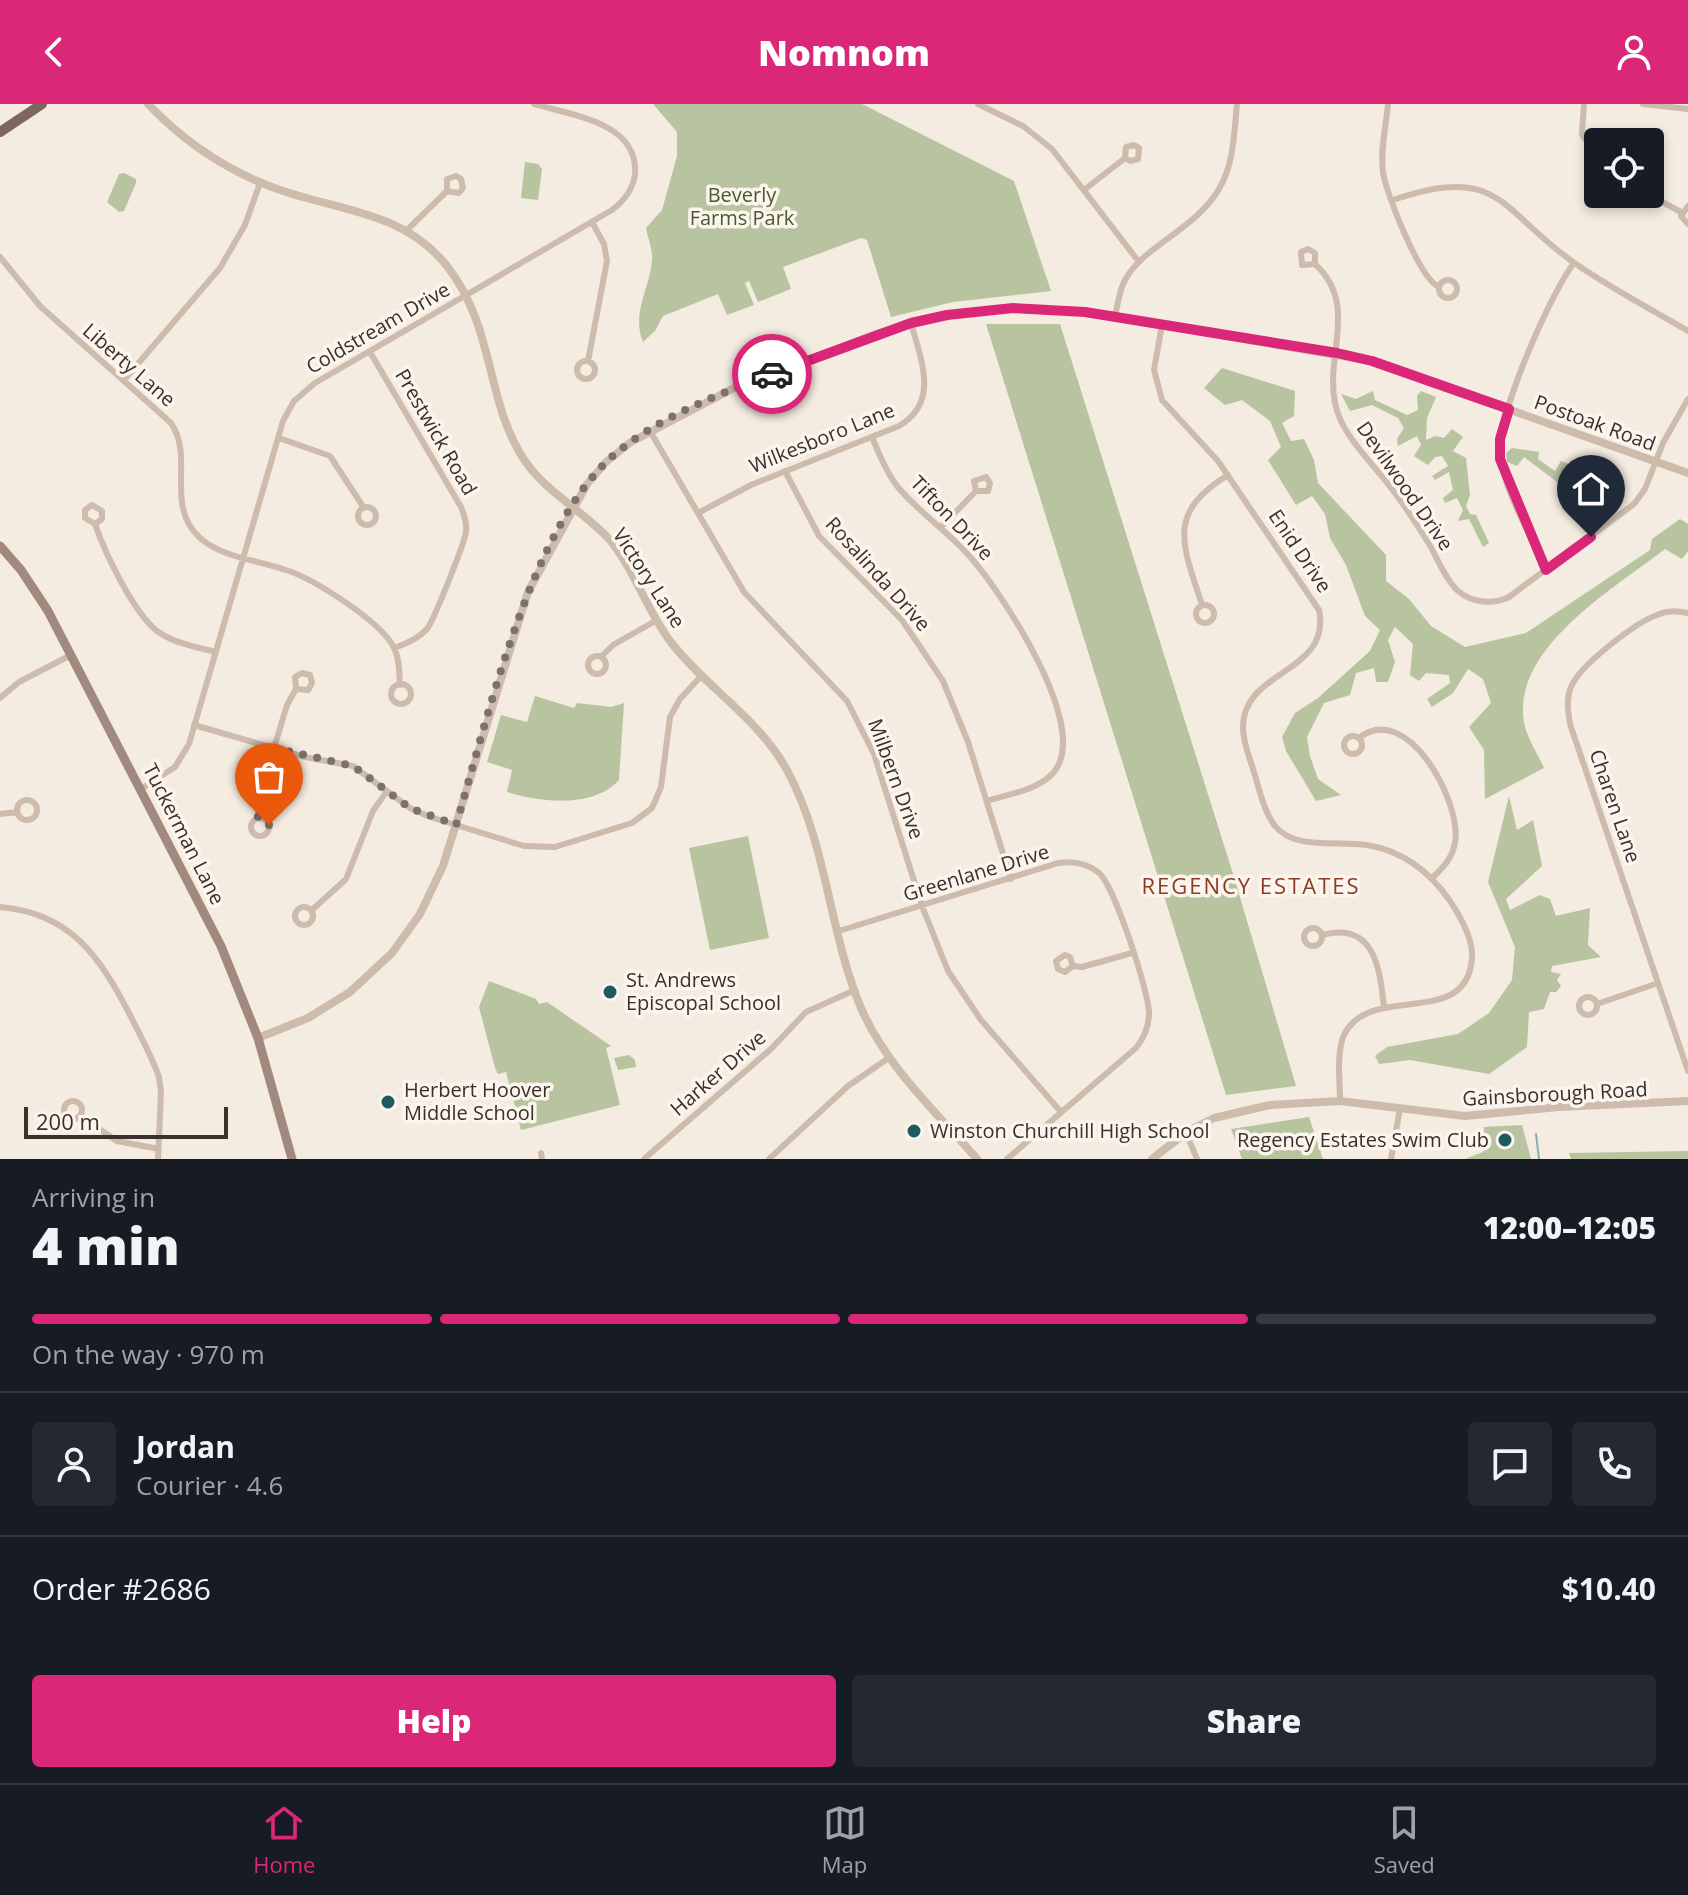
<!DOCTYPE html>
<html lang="en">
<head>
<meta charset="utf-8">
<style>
  :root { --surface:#171b24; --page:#242831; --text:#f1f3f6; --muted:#9ea1a6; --line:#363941; --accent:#db2777 }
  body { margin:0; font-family:"Open Sans",sans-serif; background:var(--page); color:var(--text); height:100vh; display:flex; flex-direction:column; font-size:30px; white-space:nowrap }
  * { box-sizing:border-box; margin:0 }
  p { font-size:26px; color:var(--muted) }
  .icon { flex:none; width:44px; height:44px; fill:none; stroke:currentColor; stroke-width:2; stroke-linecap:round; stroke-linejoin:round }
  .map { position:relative; height:1055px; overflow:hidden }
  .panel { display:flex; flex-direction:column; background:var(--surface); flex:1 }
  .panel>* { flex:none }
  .fabs { position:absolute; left:1584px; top:24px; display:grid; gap:16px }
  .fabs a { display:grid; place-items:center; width:80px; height:80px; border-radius:8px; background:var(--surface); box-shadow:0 4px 12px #0003; font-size:40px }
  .scale { position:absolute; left:24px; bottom:20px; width:204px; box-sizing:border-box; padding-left:8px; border:4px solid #3b302b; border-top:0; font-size:22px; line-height:28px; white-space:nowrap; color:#3b302b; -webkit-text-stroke:6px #fbf5ee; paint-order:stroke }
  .pin { position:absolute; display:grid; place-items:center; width:68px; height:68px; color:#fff; margin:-82px -34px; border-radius:50% 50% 50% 0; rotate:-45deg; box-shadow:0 0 8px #0007 }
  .pin .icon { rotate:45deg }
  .courier { position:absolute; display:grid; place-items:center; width:80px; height:80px; margin:-40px; border:6px solid #db2777; border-radius:50%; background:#fff; color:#222; box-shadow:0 2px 10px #0007 }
  .overview em { font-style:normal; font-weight:800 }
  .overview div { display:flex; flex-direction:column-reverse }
  .overview { display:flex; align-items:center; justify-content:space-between; height:136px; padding:0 32px }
  h1 { font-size:52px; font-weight:800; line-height:60px }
  .bar { display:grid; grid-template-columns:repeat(4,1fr); gap:12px 8px; align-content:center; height:96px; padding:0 32px }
  .bar i { height:10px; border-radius:6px; background:var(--line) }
  .bar .selected { background:var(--accent) }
  .bar p { grid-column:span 4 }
  .line { display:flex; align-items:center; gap:20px; padding:0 32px; border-top:2px solid var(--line) }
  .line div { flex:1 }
  .round { display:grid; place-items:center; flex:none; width:84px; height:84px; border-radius:8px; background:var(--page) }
  .primary-button { display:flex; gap:16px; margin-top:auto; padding:16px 32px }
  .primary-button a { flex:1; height:92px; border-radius:8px; background:var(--accent); color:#fff; font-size:32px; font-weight:800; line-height:92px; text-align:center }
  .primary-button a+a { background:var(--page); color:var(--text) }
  header { display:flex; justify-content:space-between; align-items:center; height:104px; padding:0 32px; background:var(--accent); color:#fff; font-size:36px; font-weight:800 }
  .menu { display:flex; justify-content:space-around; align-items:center; height:112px; border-top:2px solid var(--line); background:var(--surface); font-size:22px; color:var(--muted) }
  .menu a { display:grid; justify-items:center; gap:4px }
  .menu .selected { color:var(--accent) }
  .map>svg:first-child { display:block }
</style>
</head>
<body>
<header><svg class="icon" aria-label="back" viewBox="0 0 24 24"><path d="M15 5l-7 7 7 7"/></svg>Nomnom<svg class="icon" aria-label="person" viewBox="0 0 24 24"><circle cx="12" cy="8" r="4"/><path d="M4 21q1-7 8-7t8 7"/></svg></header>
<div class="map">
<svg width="1688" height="1055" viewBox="0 0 1688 1055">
  <rect width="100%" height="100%" fill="#f4ebe1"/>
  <path fill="#b8c4a0" d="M653,0h209l152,77 37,110 -98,11 -62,15 -24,-77 -6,-2 -78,29 8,22 -33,13 -9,-21 -4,2 9,22 -27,10 -9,-21 -55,22 -8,15 -12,11c-12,-30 7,-53 9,-82 1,-10 -4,-22 -6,-32l16,-18 15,-54v-24z
    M525,58l13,2 4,5 -4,31 -17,-2z
    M124,69l12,6v4l-12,28 -5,1 -12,-10 12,-28z
    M986,220h74l174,553 62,209 -70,9z
    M1222,264l73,23 -1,25 -12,7 9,18 13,-2 10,21 4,23 68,72v26l23,18 22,27 34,21 61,-14 124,-83 2,-11 28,-20 8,5v27l-6,8 -17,-10c-50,39 -154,99 -141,174 3,15 14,31 20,45l-59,31 -1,-49 -15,-23 22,-24 -8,-24 -15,-10 -15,24 -21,14 -5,-8 23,-16 -1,-8 -23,-2 -7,8 -9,-6 3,-31 -18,-17 -7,13 7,22 -7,20h-12l-2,-14 -18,5 -6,22 -26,8 -17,34 3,19 8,23 23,16 -25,6 -30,-50 -4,-14 13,-24 23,-15 52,-47 10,-21 -15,-14 -19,-51 -16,-27 -5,-24 -13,-18 -16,9 -28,-45 13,-13 -11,-26 -28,-21 -17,5 -21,-17z
    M1373,287l2,9 32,15 11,-5 -1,-14 4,-5 15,6 -9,21 -1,22 9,-4 9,2 8,-9 11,8 -10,14 13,7 4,37 -4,11 4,8 6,1 13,28 -6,4 -14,-28 -11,2 5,-11 -6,-12 -12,5 -2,-5 10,-8 -4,-18 -14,8 -3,-4 16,-10 -6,-10 -7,1 -7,8 -14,-9 7,-11 -4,-9 -19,10 -1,-7 7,-11 -6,-10 -26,-13 -22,6 -9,-17 15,5z
    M1512,344l27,4 -1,7 17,12 6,-10 10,4 -1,8 9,3 5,-4 2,10 16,1 9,-12 6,3 -9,34 -5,-16 -21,10 -1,-12 -5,-4 -14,24 3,-22 -41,-31 -7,9 -10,-4 -1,-9z
    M535,592l39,12 3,-5 34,4 13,-4 -5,77c-26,29 -80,22 -112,12l5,-22 -25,-8 14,-47 26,7z
    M1509,692l8,34 16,-10 9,46 -36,33 4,11 30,-15 10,4 6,17 34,-8 -2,37 13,12 -49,9 -1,6 10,2 -4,6 4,6 -5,6h-6l-6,17 -15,3 -2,35 -38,27 -79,-14 -31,4 -4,-8 12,-9 71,-13 31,-21 23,-33 3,-33 -27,-65z
    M748,732l21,102 -59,12 -21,-102z
    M489,877l47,18 3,5 8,-2 64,44 -5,2 14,57 -99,25 -15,-58 -8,2 -3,-6 -16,-61z
    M629,951l6,5 1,7 -18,3 -4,-12z
    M1309,1013l14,42h-81l-11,-30z
    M1522,1021l9,34h-66l18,-7 1,-25z
    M1688,1047v8h-117l-2,-6z"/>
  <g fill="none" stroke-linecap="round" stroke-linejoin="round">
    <path stroke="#7fb0b2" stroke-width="2" d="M1536,1030l3,25"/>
    <path stroke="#cdbbac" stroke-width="6" d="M978,0l45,22 29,23 87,113
      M1388,0c-2,22 -8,47 -5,68 3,22 37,107 56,115
      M1584,0l-2,30 16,26
      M1643,0l45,5
      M1084,86l41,-32 1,-11 8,-2 5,3 -1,11 -8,2 -5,-3
      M1647,90l34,18
      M1393,96c109,-38 108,13 183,64 36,25 75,45 112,67
      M1688,102l-7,10 7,8
      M407,126l40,-39v-12l9,-3 5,3 2,9 -4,5 -12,-2
      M0,153l40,49 131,117c24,35 -7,82 29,115 23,20 58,22 86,32 28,9 96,52 108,78 6,11 5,25 6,37
      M1315,160l-13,1 -1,-13 7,-3 7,4v11c44,40 10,91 20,139 6,31 34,56 53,81 15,19 28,39 41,60 9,15 16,35 29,47 14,12 35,14 51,6l125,-93 11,-15 18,-46 25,-44
      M1439 185a9 9 0 1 1 18 0a9 9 0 1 1-18 0Z
      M1115,212c3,-12 4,-25 10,-36 18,-34 71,-51 94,-91 15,-25 15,-56 18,-85
      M1162,221l-8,45 8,30 56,61 101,149c13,64 -77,59 -76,118 0,14 6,28 10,41 6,18 10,41 22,57 20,25 64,14 92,19 36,6 63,27 83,56 10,15 23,38 22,56 -4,74 -102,24 -128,78 -8,18 -4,46 -4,66
      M370,248l91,155c3,8 6,15 5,24 0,9 -33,91 -39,98 -9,10 -21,15 -33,19
      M577 266a9 9 0 1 1 18 0a9 9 0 1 1-18 0Z
      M588,257l19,-100 -3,-17 -12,-22
      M124,276l96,-112 25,-43 15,-42
      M650,327l94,161 103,109 27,53 48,152 26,65 33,49 80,92
      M872,333c7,17 14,34 25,49 22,27 52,46 75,73 31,36 119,168 82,213 -15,18 -45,22 -67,29
      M279,334l51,18 34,52
      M785,367l34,65 83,84 41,61 25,61 43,137
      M358 412a9 9 0 1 1 18 0a9 9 0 1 1-18 0Z
      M698,409l53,-28 148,-59c41,-24 22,-66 12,-103
      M95,420l7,-5v-8l-10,-6 -7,5v8l10,6c10,29 38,88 62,107 16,12 39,16 59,21
      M941,423l35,-36h12l2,-8 -4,-6 -12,4 2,10
      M1546,466c-14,-33 -42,-79 -46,-114 -5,-37 50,-162 74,-193
      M1202,501c-19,-60 -37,-91 26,-130
      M1196 510a9 9 0 1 1 18 0a9 9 0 1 1-18 0Z
      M1688,509c-11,-2 -21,-3 -31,2 -22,8 -77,50 -86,72 -5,12 -3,24 -1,37l118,347
      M588 561a9 9 0 1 1 18 0a9 9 0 1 1-18 0Z
      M601,553l12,-12 44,-25
      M391 590a10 10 0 1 1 20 0a10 10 0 1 1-20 0Z
      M0,594l19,-16 52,-27
      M194,621l111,32 48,9 57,42 20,9 94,29 31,1 77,-24 20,-15 9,-21 9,-70 10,-18 22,-24
      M1344 641a9 9 0 1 1 18 0a9 9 0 1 1-18 0Z
      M1359,634c48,-38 103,64 96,104 -2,15 -11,25 -23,36
      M141,685l34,-22 14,-23 94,-323 11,-20 21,-18 297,-173c12,-9 21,-20 23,-36 4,-52 -65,-59 -101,-70
      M17 706a10 10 0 1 1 20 0a10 10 0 1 1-20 0Z
      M0,710l17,-2
      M258,714v-17l29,-96 9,-16 -1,-12 7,-4 8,2 2,8 -4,7 -12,-1
      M251 723a9 9 0 1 1 18 0a9 9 0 1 1-18 0Z
      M0,803c71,6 100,50 130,108 10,20 21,40 29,62l2,15 -3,67
      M295 812a9 9 0 1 1 18 0a9 9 0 1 1-18 0Z
      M311,807l35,-32 27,-68 14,-20
      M1304 833a9 9 0 1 1 18 0a9 9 0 1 1-18 0Z
      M839,827l219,-68c15,-2 29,0 41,10 15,12 50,119 50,140 0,14 -5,25 -13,35l-129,111
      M1322,831c53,-14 58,34 62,73
      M1073,862l-3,-9 -5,-2 -9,6 2,8 7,3 8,-6 9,1 50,-14
      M1579 902a9 9 0 1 1 18 0a9 9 0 1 1-18 0Z
      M1597,900l61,-21
      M64 1006a9 9 0 1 1 18 0a9 9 0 1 1-18 0Z
      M80,1012l37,25 42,8
      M1186,1029l11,26
      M541,1049l1,6
      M644,1055l127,-110 35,-37 49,-22
      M769,1055l79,-73 42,-29
      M1391,1055l9,-51"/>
    <path stroke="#cdbbac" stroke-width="8" d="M148,0c39,41 82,69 135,87 60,20 122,22 164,75 49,63 38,136 78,195 22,32 57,49 83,77 26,30 38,71 62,103 35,46 90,78 118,131 39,73 41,160 73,236 25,58 75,104 116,151
      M258,934l50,-20 42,-26 42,-39 28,-39 23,-48 85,-274 59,-108 19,-22 25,-20 101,-53 147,-56 68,-18 66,-7 72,4 287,49 316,112
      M1152,1055l36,-28 26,-13 56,-13 70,-4 125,15 94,-9 129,-6"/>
    <path stroke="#a18a7d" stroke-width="9" d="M0,442l21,24 27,41 173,335 37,92 34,121"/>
    <path stroke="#7d675c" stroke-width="10" d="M0,28l42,-28"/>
  </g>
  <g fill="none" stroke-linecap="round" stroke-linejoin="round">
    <path stroke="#7c716b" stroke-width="8" stroke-dasharray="0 14.4" d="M269,721l-11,-7 -1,-8 17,-62 79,18 57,42 46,17c32,-106 74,-299 159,-371 44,-37 104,-60 157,-80"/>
    <path stroke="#db2777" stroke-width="10" d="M772,270l139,-51 36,-8 66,-7 72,4 252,41 35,8 137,48 -9,30v20l46,111 45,-33"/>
  </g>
  <g fill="#1f5a5e" stroke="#fbf5ee" stroke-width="3">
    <circle cx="610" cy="888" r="8"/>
    <circle cx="388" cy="998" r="8"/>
    <circle cx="914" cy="1027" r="8"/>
    <circle cx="1505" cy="1036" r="8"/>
  </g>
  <g text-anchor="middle" stroke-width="7" stroke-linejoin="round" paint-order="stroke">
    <g font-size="20" fill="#4a5a2e" stroke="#fbf5ee">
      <text x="742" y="98">Beverly<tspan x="742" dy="23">Farms Park</tspan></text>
    </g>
    <g font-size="20" fill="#3b302b" stroke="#fbf5ee">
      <text transform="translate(378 224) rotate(-30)" y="7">Coldstream Drive</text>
      <text transform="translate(129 261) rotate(41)" y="7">Liberty Lane</text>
      <text transform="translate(1595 319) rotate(20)" y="7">Postoak Road</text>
      <text transform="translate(436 328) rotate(60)" y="7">Prestwick Road</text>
      <text transform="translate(822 334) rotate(-22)" y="7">Wilkesboro Lane</text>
      <text transform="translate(1405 382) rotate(55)" y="7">Devilwood Drive</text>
      <text transform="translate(952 414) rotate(46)" y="7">Tifton Drive</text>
      <text transform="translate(1300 447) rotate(56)" y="7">Enid Drive</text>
      <text transform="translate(878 470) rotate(48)" y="7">Rosalinda Drive</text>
      <text transform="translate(649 474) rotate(57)" y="7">Victory Lane</text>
      <text transform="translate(896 675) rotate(70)" y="7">Milbern Drive</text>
      <text transform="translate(1615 702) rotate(71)" y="7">Charen Lane</text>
      <text transform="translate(184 730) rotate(63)" y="7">Tuckerman Lane</text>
      <text transform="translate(976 769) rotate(-17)" y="7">Greenlane Drive</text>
      <text transform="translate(718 969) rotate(-41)" y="7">Harker Drive</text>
      <text transform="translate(1555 990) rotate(-3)" y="7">Gainsborough Road</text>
    </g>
    <g font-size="20" fill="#3b302b" stroke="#fbf5ee" text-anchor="start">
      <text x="626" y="883">St. Andrews<tspan x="626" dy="23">Episcopal School</tspan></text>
      <text x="404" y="993">Herbert Hoover<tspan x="404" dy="23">Middle School</tspan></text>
      <text x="930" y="1034">Winston Churchill High School</text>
      <text x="1489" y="1043" text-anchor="end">Regency Estates Swim Club</text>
    </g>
    <g font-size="22" letter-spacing="2" fill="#8c3b22" stroke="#fbf5ee">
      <text x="1251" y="790">REGENCY ESTATES</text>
    </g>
  </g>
</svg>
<div class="fabs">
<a><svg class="icon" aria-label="locate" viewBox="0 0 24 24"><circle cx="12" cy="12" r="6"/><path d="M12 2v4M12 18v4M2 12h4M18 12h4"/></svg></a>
</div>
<div class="scale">200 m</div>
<div class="pin" style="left:269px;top:721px;background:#ea580c"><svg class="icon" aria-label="bag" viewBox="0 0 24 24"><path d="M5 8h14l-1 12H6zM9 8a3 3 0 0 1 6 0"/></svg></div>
<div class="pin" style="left:1591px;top:433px;background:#1f2937"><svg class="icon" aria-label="home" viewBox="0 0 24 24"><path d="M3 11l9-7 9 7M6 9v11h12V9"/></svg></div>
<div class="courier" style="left:772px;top:270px"><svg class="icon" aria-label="car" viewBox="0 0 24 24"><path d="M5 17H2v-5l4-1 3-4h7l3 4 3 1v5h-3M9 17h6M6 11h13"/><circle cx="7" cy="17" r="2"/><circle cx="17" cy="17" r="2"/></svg></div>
</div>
<section class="panel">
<div class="overview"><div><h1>4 min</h1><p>Arriving in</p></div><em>12:00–12:05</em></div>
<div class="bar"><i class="selected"></i><i class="selected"></i><i class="selected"></i><i></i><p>On the way · 970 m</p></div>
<div class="line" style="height:144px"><a class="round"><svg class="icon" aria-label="person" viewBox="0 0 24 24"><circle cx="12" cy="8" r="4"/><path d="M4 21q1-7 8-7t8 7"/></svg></a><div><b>Jordan</b><p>Courier · 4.6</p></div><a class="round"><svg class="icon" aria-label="chat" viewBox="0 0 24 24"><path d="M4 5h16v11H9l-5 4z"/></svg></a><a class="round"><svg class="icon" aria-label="phone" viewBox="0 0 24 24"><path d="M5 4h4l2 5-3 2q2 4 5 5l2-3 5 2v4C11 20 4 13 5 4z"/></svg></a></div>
<div class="line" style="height:104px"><div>Order #2686</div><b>$10.40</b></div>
<div class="primary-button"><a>Help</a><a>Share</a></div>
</section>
<nav class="menu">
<a class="selected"><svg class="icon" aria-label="home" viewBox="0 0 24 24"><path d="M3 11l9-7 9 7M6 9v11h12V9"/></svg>Home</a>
<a><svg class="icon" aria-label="map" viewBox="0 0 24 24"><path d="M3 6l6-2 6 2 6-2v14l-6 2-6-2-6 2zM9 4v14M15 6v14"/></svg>Map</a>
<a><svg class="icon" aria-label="saved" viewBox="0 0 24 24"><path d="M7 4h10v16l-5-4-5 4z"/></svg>Saved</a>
</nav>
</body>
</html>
